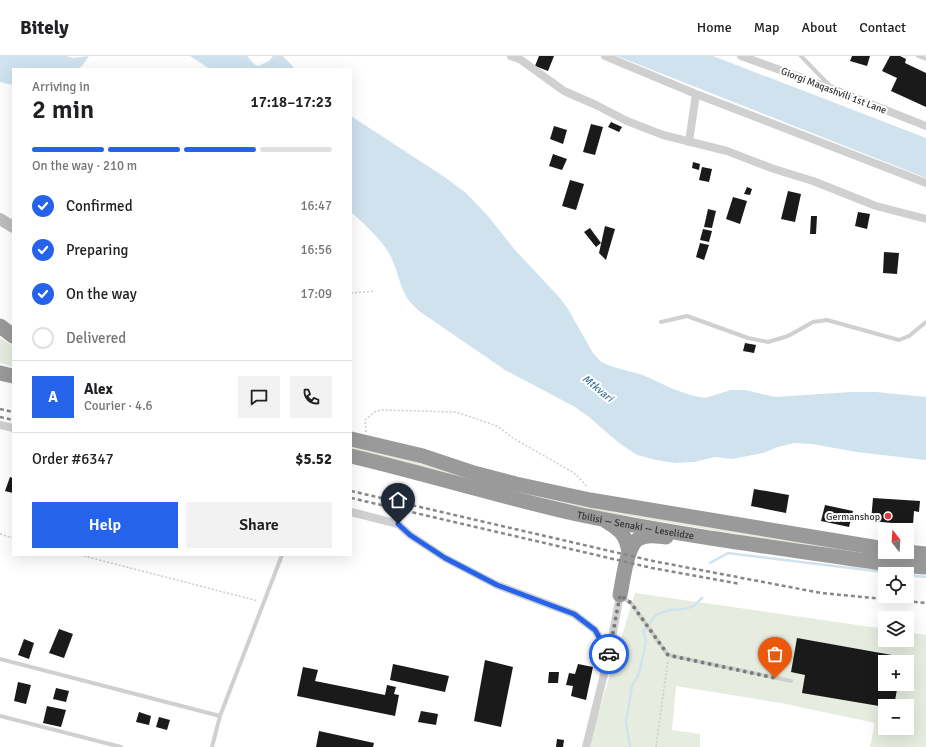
<!DOCTYPE html>
<html lang="en">
<head>
<meta charset="utf-8">
<style>
  :root { --surface:#fff; --page:#f2f2f2; --text:#202124; --muted:#757577; --line:#e0e0e0; --accent:#2563eb }
  body { margin:0; font-family:Signika,sans-serif; background:var(--page); color:var(--text); height:100vh; display:flex; flex-direction:column; font-size:15px; white-space:nowrap }
  * { box-sizing:border-box; margin:0 }
  p { font-size:13px; color:var(--muted) }
  .icon { flex:none; width:22px; height:22px; fill:none; stroke:currentColor; stroke-width:2; stroke-linecap:round; stroke-linejoin:round }
  .map { position:relative; flex:1; overflow:hidden }
  .details { position:absolute; left:12px; top:12px; width:340px; height:488px; display:flex; flex-direction:column; background:var(--surface); border-radius:0px; box-shadow:0 4px 16px #0002 }
  .details>* { flex:none }
  .needle { width:26px; rotate:343deg }
  .controls { position:absolute; left:878px; top:467px; display:grid; gap:8px }
  .controls a { display:grid; place-items:center; width:36px; height:36px; border-radius:0px; background:var(--surface); box-shadow:0 4px 16px #0002; font-size:20px }
  .pin { position:absolute; display:grid; place-items:center; width:34px; height:34px; color:#fff; margin:-41px -17px; border-radius:50% 50% 50% 0; rotate:-45deg; box-shadow:0 0 4px #0007 }
  .pin .icon { rotate:45deg }
  .courier { position:absolute; display:grid; place-items:center; width:40px; height:40px; margin:-20px; border:3px solid #2563eb; border-radius:50%; background:#fff; color:#222; box-shadow:0 1px 5px #0007 }
  .head em { font-style:normal; font-weight:600 }
  .head div { display:flex; flex-direction:column-reverse }
  .head { display:flex; align-items:center; justify-content:space-between; height:68px; padding:0 20px }
  h1 { font-size:26px; font-weight:600; line-height:30px }
  .bar { display:grid; grid-template-columns:repeat(4,1fr); gap:6px 4px; align-content:center; height:48px; padding:0 20px }
  .bar i { height:5px; border-radius:3px; background:var(--line) }
  .bar .current { background:var(--accent) }
  .bar p { grid-column:span 4 }
  .line { display:flex; align-items:center; gap:10px; padding:0 20px; border-top:1px solid var(--line) }
  .line div { flex:1 }
  .round { display:grid; place-items:center; flex:none; width:42px; height:42px; border-radius:0px; background:var(--page) }
  ol { padding:0 20px; list-style:none }
  li { display:flex; align-items:center; gap:12px; height:44px }
  li p { margin-inline-start:auto }
  li .icon { padding:4px; border-radius:50%; background:var(--accent); color:#fff; stroke-width:4 }
  li:last-child { color:var(--muted) }
  li i { width:22px; height:22px; border:2px solid var(--line); border-radius:50% }
  .cta { display:flex; gap:8px; margin-top:auto; padding:8px 20px }
  .cta a { flex:1; height:46px; border-radius:0px; background:var(--accent); color:#fff; font-size:16px; font-weight:600; line-height:46px; text-align:center }
  .cta a+a { background:var(--page); color:var(--text) }
  header { display:flex; align-items:center; gap:24px; box-sizing:border-box; height:56px; padding:0 20px; background:var(--surface); border-bottom:1px solid var(--line) }
  header strong { font-size:19px }
  nav { display:flex; gap:22px; margin-inline-start:auto; font-size:14px }
  .map>svg:first-child { display:block }
</style>
</head>
<body>
<header>
<strong>Bitely</strong>
<nav><a>Home</a><a>Map</a><a>About</a><a>Contact</a></nav>
</header>
<div class="map">
<svg width="926" height="691" viewBox="0 0 926 691">
  <rect width="100%" height="100%" fill="#fff"/>
  <path fill="#e6ecdf" fill-rule="evenodd" d="M0,282l13,8v21l-13,-4z
    M351,388l534,109 41,5 -41,1 -293,-49 -57,-12 -184,-50z
    M635,537l250,36v11h22v-8l19,3v112h-56l5,-24 -94,-20 -105,-17 -4,44 28,4v13h-112zM885,606h22v22h-22zM885,650h22v22h-22z"/>
  <path fill="#cfe2ee" d="M0,0h66l7,2 16,-2 -7,10 -4,3h-65v16l-13,-3z
    M190,0h57l7,8 4,2 11,-5 4,-5h10l12,13h-85z
    M617,0h96l213,82v40z
    M351,60l95,62 20,15 22,23 27,34 45,48 8,11 25,44 8,9 12,5 30,8 30,14 17,6 15,3 26,-8h14l30,7 76,-5h25l50,5v63l-69,-8 -45,-8 -18,-1 -16,4 -15,6 -31,6 -17,-2 -21,5 -19,1 -19,-3 -19,-5 -18,-12 -30,-26 -14,-10 -70,-37 -86,-59c-3,-3 -6,-6 -9,-9 -11,-14 -12,-33 -21,-49 -9,-15 -25,-29 -38,-41z"/>
  <g fill="none" stroke-linecap="round" stroke-linejoin="round">
    <path stroke="#cfe2ee" stroke-width="2.5" d="M710,507l18,-10 172,21
      M907,519l19,2
      M650,567l6,-8 13,-5 15,-1 10,-3 8,-8
      M630,691l-4,-25 6,-36 7,-12 5,-23 2,-10 -3,-10 2,-2"/>
  </g>
  <path fill="#1a1a1a" d="M539,0h15l-6,15 -13,-5z
    M852,0h18l-3,10 -17,-5z
    M890,0h10l6,3 -1,4 21,10v34l-35,-16 6,-13 -15,-7z
    M611,66l11,5 -3,5 -11,-5z
    M591,68l12,3 -8,28 -12,-3z
    M554,70l13,4 -4,14 -13,-5z
    M553,98l14,5 -5,11 -13,-4z
    M693,106l7,2 -1,6 -7,-2z
    M702,111l10,2 -3,13 -10,-2z
    M570,124l14,4 -8,26 -14,-4z
    M747,131l5,2 -2,6 -6,-1z
    M788,135l13,3 -6,28 -14,-3z
    M733,141l14,4 -7,23 -14,-5z
    M708,153l8,2 -4,17 -8,-1z
    M858,156l12,2 -3,15 -12,-3z
    M811,160h6l-1,18h-6z
    M605,170l10,3 -9,31 -7,-7z
    M590,172l11,15 -5,4 -12,-15z
    M703,173l9,2 -3,11 -9,-2z
    M700,187l9,2 -5,15 -8,-3z
    M884,196l15,1 -2,21 -14,-1z
    M745,287l11,2 -2,8 -11,-2z
    M10,421l3,1v15l-8,-2z
    M754,433l35,6 -3,18 -35,-7z
    M873,442l47,3 -1,11 -5,-1 -1,14 -42,-4z
    M825,449l28,6 -4,16 -28,-6z
    M59,573l14,5 -9,24 -15,-5z
    M797,582l106,19 -1,5h-17v22h13l-4,22 -9,1 -83,-14 3,-18 -14,-3z
    M24,583l10,4 -5,16 -11,-4z
    M485,604l28,7 -12,60 -27,-6z
    M393,608l56,12 -4,16 -55,-12z
    M578,608l15,3 -7,33 -15,-4 2,-10 -7,-1 3,-12 6,1z
    M303,611l15,3 -3,11 70,14 2,-10 9,2 -2,7 5,1 -4,21 -98,-20z
    M549,616h10l-1,11h-10z
    M18,626l13,3 -5,19 -12,-3z
    M56,632l13,3 -3,11 -13,-3z
    M47,650l19,4 -5,17 -18,-4z
    M421,655l17,3 -2,11 -18,-3z
    M139,656l12,4 -2,9 -13,-3z
    M159,661l11,3 -3,10 -11,-3z
    M319,675l55,12 -1,4h-57z
    M557,683l7,1 -1,7h-7z"/>
  <g fill="none" stroke-linecap="round" stroke-linejoin="round">
    <path stroke="#cdcdcd" stroke-width="1.5" stroke-dasharray="2 2" stroke-linecap="butt" d="M351,237l24,-2
      M366,376l-1,-12 11,-9 7,-1 73,2 41,14 16,12 61,35 11,11 2,4
      M0,478l13,4
      M80,499l178,46
      M656,691l12,-87"/>
    <path stroke="#d0d0d0" stroke-width="4" d="M801,0l29,30
      M918,0l8,3
      M661,266l26,-6 61,22 20,4 20,-6 25,-14 14,-2 72,20 10,-4 17,-14
      M622,541l9,6 37,52 123,26
      M0,603l220,57
      M0,660l121,31
      M212,691l8,-31 62,-161"/>
    <path stroke="#d0d0d0" stroke-width="8" d="M511,0l10,4 43,31 32,14 31,16 36,14 64,16 47,18 39,12 63,25 50,13
      M605,0l91,38 230,89
      M741,0l92,33 93,37
      M689,86l7,-48
      M0,369l13,3
      M351,456l47,12 12,11 35,23 52,27 77,29 21,16 14,24
      M586,691l23,-93 11,-59"/>
    <path stroke="#bdbdbd" stroke-width="12" d="M0,163l13,8"/>
    <g stroke="#9a9a9a" stroke-width="15">
      <path d="M0,270l13,10"/>
      <path d="M0,317l13,3"/>
      <path d="M351,383l72,17 51,17 42,11 74,16 295,49"/>
      <path id="s1" d="M351,400c76,18 150,41 226,58 104,22 211,35 317,51l32,2"/>
      <path d="M606,465c15,9 20,14 23,31"/>
      <path d="M907,496l19,2"/>
      <path d="M620,539c3,-13 6,-48 18,-56 9,-5 19,-3 28,-2"/>
    </g>
    <path stroke="#888" stroke-width="2.5" stroke-dasharray="4 3" stroke-linecap="butt" d="M0,353l13,3
      M0,361l13,3
      M351,435l302,70 168,32 105,10
      M351,442l301,70 88,16"/>
  </g>
  <g fill="none" stroke-linecap="round" stroke-linejoin="round">
    <path stroke="#7a7a7a" stroke-width="4" stroke-dasharray="0 7.2" d="M609,598l11,-59 11,8 37,52 107,23"/>
    <path stroke="#2563eb" stroke-width="5" d="M398,468l12,11 35,23 52,27 77,29 21,16 14,24"/>
  </g>
  <circle fill="#e63946" stroke="#fff" stroke-width="1.5" cx="888" cy="460" r="4"/>
  <g text-anchor="middle" stroke-width="4" stroke-linejoin="round" paint-order="stroke">
    <g font-size="10" fill="#333" stroke="#fff">
      <text transform="translate(834 34) rotate(21)" y="4">Giorgi Maqashvili 1st Lane</text>
      <text dy="4" stroke="none"><textPath href="#s1" startOffset="293">Tbilisi — Senaki — Leselidze</textPath></text>
    </g>
    <g font-size="10" fill="#333" stroke="#fff" text-anchor="end">
      <text x="880" y="464">Germanshop</text>
    </g>
    <g font-size="11" font-style="italic" fill="#3f7597" stroke="#fff">
      <text transform="translate(598 332) rotate(39)" y="4">Mtkvari</text>
    </g>
  </g>
</svg>
<div class="controls">
<a><svg class="needle" viewBox="-14 -14 28 28"><path d="M0-13l5 13h-10z" fill="#e53935"/><path d="M0 13l5-13h-10z" fill="#757577"/></svg></a>
<a><svg class="icon" aria-label="locate" viewBox="0 0 24 24"><circle cx="12" cy="12" r="6"/><path d="M12 2v4M12 18v4M2 12h4M18 12h4"/></svg></a>
<a><svg class="icon" aria-label="layers" viewBox="0 0 24 24"><path d="M12 4l9 5-9 5-9-5zM3 14l9 5 9-5"/></svg></a>
<a>+</a>
<a>−</a>
</div>
<div class="pin" style="left:775px;top:622px;background:#ea580c"><svg class="icon" aria-label="bag" viewBox="0 0 24 24"><path d="M5 8h14l-1 12H6zM9 8a3 3 0 0 1 6 0"/></svg></div>
<div class="pin" style="left:398px;top:468px;background:#1f2937"><svg class="icon" aria-label="home" viewBox="0 0 24 24"><path d="M3 11l9-7 9 7M6 9v11h12V9"/></svg></div>
<div class="courier" style="left:609px;top:598px"><svg class="icon" aria-label="car" viewBox="0 0 24 24"><path d="M5 17H2v-5l4-1 3-4h7l3 4 3 1v5h-3M9 17h6M6 11h13"/><circle cx="7" cy="17" r="2"/><circle cx="17" cy="17" r="2"/></svg></div>
<section class="details">
<div class="head"><div><h1>2 min</h1><p>Arriving in</p></div><em>17:18–17:23</em></div>
<div class="bar"><i class="current"></i><i class="current"></i><i class="current"></i><i></i><p>On the way · 210 m</p></div>
<ol>
<li><svg class="icon" aria-label="check" viewBox="0 0 24 24"><path d="M5 12l5 5 9-10"/></svg>Confirmed<p>16:47</p></li>
<li><svg class="icon" aria-label="check" viewBox="0 0 24 24"><path d="M5 12l5 5 9-10"/></svg>Preparing<p>16:56</p></li>
<li><svg class="icon" aria-label="check" viewBox="0 0 24 24"><path d="M5 12l5 5 9-10"/></svg>On the way<p>17:09</p></li>
<li><i></i>Delivered</li>
</ol>
<div class="line" style="height:72px"><b class="round" style="background:var(--accent);color:#fff">A</b><div><b>Alex</b><p>Courier · 4.6</p></div><a class="round"><svg class="icon" aria-label="chat" viewBox="0 0 24 24"><path d="M4 5h16v11H9l-5 4z"/></svg></a><a class="round"><svg class="icon" aria-label="phone" viewBox="0 0 24 24"><path d="M5 4h4l2 5-3 2q2 4 5 5l2-3 5 2v4C11 20 4 13 5 4z"/></svg></a></div>
<div class="line" style="height:52px"><div>Order #6347</div><b>$5.52</b></div>
<div class="cta"><a>Help</a><a>Share</a></div>
</section>
</div>
</body>
</html>
